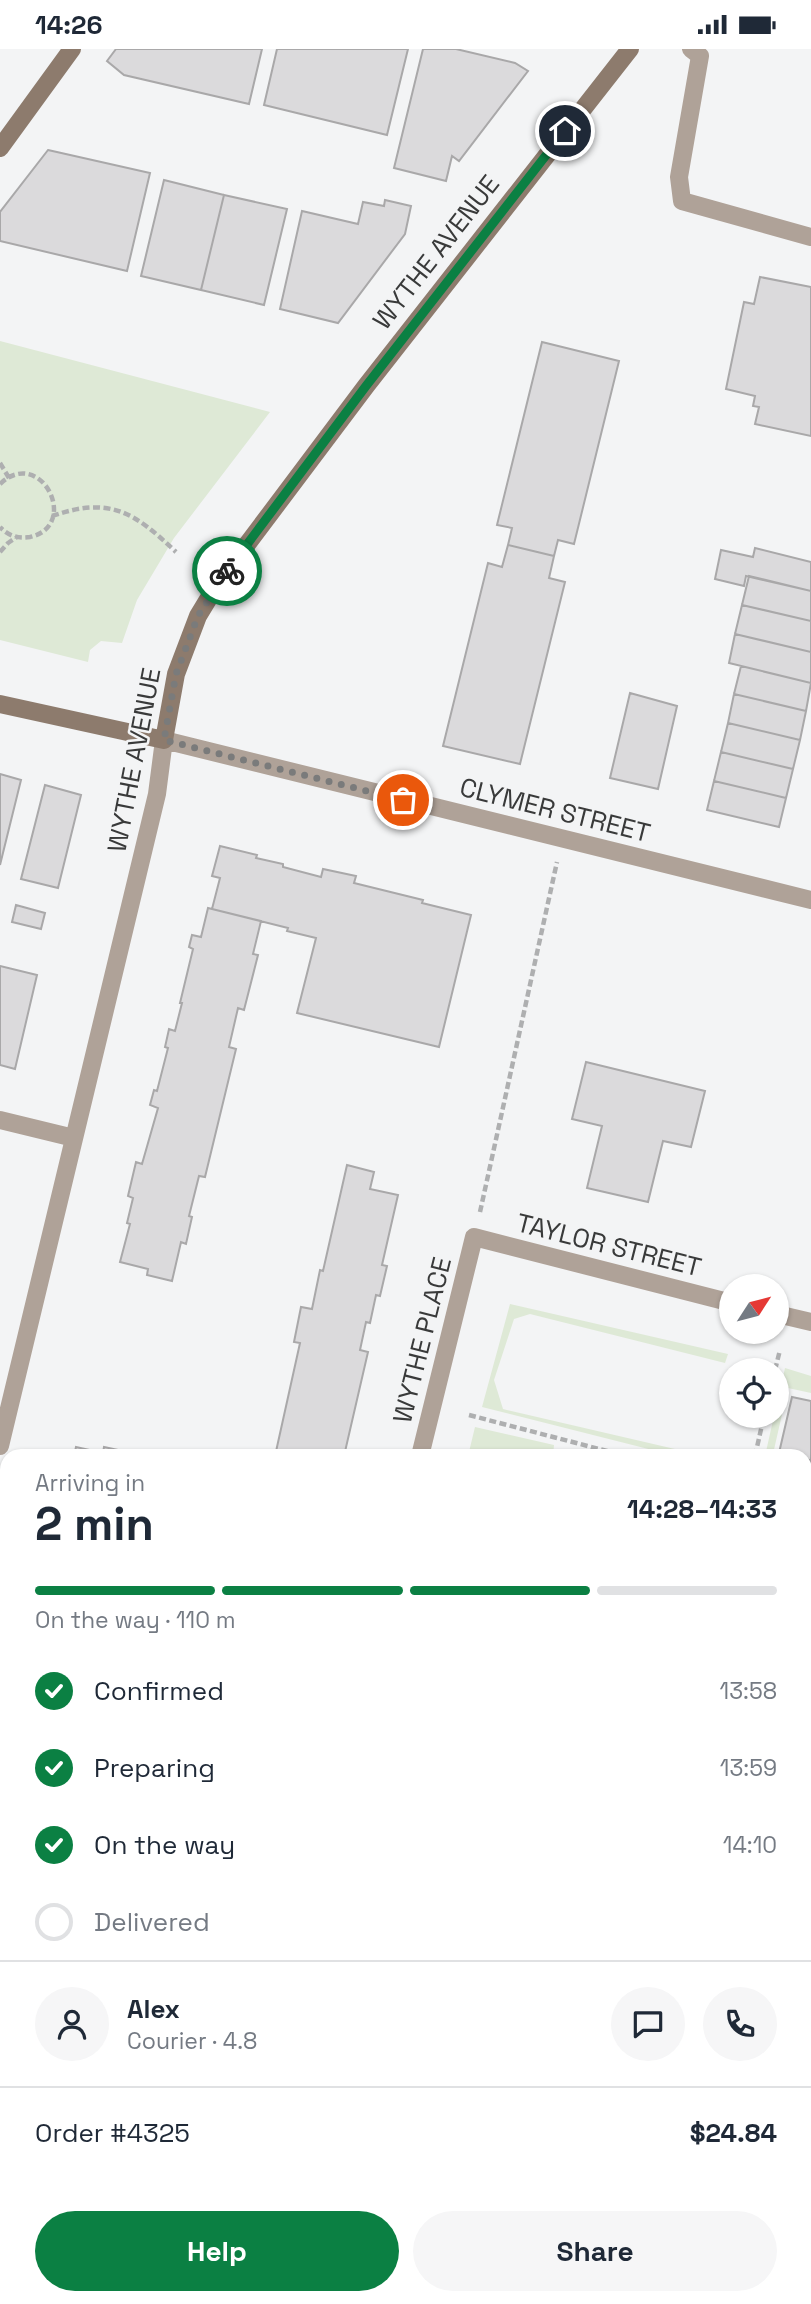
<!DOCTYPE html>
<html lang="en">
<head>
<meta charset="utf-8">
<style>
  :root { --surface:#fff; --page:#f6f6f7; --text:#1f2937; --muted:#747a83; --line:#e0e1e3; --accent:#0b8043 }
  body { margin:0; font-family:"Space Grotesk",sans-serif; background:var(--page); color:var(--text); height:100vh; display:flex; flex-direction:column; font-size:26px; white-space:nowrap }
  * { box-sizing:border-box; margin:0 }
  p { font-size:23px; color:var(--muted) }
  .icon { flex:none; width:38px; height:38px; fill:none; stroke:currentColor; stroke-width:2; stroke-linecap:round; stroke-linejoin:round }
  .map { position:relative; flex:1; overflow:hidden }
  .sheet { position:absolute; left:0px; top:1400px; width:812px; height:856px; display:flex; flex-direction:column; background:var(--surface); border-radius:21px 21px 0 0; box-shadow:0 2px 5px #0004 }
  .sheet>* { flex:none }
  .needle { width:46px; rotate:54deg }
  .fabs { position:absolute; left:719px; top:1225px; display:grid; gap:14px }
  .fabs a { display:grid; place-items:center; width:70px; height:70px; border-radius:50%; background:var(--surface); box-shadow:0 2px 5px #0004; font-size:35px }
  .pin { position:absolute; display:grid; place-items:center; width:60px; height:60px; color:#fff; margin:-30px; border:4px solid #fff; border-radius:50%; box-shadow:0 2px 7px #0007 }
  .courier { position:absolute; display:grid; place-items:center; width:70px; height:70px; margin:-35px; border:5px solid #0b8043; border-radius:50%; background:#fff; color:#222; box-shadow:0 2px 9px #0007 }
  .overview em { font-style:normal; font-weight:800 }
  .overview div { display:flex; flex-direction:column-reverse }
  .overview { display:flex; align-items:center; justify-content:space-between; height:119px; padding:0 35px }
  h1 { font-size:46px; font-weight:800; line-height:52px }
  .bar { display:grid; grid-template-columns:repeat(4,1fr); gap:10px 7px; align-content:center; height:84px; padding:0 35px }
  .bar i { height:9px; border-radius:5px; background:var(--line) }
  .bar .current { background:var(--accent) }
  .bar p { grid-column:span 4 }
  .line { display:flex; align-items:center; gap:18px; padding:0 35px; border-top:2px solid var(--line) }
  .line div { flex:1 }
  .round { display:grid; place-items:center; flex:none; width:74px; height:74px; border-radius:37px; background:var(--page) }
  ol { padding:0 35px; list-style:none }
  li { display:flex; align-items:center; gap:21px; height:77px }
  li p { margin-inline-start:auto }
  li .icon { padding:7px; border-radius:50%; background:var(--accent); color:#fff; stroke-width:4 }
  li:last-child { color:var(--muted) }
  li i { width:38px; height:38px; border:4px solid var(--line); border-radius:50% }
  .cta { display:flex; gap:14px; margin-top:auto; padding:14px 35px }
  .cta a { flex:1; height:80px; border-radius:42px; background:var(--accent); color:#fff; font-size:28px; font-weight:800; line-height:80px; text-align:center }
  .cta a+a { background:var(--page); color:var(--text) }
  .status { display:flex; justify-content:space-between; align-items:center; height:49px; padding:0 35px; background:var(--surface); direction:ltr }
  .status svg { height:19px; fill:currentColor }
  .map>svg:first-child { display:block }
</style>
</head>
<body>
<div class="status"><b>14:26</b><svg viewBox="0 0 49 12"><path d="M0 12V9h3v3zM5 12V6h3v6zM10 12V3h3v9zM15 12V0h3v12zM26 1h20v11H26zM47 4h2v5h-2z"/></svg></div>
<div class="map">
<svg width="811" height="2255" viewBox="0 0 811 2255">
  <rect width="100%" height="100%" fill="#f3f4f5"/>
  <path fill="#dee9d6" d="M0,292l270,71 -96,126 -37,62 -15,43 -21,-2 -11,9 -2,12 -88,-22z
    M510,1255l218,50 -3,9 -195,-49 -16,5 -20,61 9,29 202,47h-29l-194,-49z
    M785,1319l26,8v17l-23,-5 -15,66 2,2h-10l9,-40h3v-12z
    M475,1378l79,18 -1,11h-25l-27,-6 -2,6h-31z
    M805,1518l6,2v105l-6,-1z"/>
  <path fill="#dbdadc" stroke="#a9a8a9" stroke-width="2" d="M116,0h146l-13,55 -125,-29 -17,-14z
    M277,0h131l-21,86 -123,-30z
    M423,0h33l59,14 13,8 -69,90 -7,-5 -6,25 -52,-13z
    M48,101l102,23 -23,98 -127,-30v-29z
    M164,131l60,15 -23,95 -60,-14z
    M224,146l63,14 -23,96 -63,-15z
    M385,151l26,6 -6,28 -67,89 -58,-14 22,-98 56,13 5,-22 21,4z
    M760,228l51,10v149l-56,-12 4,-17 -6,-1 2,-10 -29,-7 18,-87 10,2z
    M542,293l77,19 -45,183 -16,-4 -4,16 -46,-11 4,-17 -15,-3z
    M508,496l46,11 -5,22 16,4 -45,182 -77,-18 45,-183 14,4z
    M755,499l56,14v29l-65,-15 -2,10 -29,-7 6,-29 32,7z
    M749,527l62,15v30l-69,-16z
    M742,556l69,16v31l-76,-18z
    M735,585l76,18v31l-82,-20z
    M741,617l70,17 -5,28 -72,-17z
    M630,644l47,13 -19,83 -48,-11z
    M734,645l72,17 -6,29 -72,-17z
    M728,674l72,17 -7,29 -72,-17z
    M721,703l72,17 -7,29 -72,-17z
    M0,725l21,6 -21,85z
    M714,732l72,17 -7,29 -72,-17z
    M45,736l36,10 -23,93 -37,-9z
    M220,797l37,9 -1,3 27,6v3l38,10 2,-8 33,7 -2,7 69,17 -1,3 49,12 -32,132 -142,-34 19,-75 -29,-7 1,-3 -76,-19 8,-31 -8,-2z
    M16,856l29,8 -4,16 -29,-7z
    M208,859l53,13 -8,33 5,1 -14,55 -6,-2 -9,39 7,2 -31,128 -6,-1 -10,40 3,1 -6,27 -5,-2 -9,39 -25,-6 1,-6 -28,-7 10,-38 -3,-1 6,-25 -5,-2 8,-34 6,2 16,-56 -8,-3 4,-15 3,1 11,-43 -3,-1 4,-18 6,2 7,-28h-2l13,-54 -4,-2 3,-12 9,2z
    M0,917l37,9 -22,94 -15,-4z
    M586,1013l119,29 -14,56 -28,-6 -15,61 -61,-14 15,-62 -30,-7z
    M347,1116l27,7 -4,17 28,6 -16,70 5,1 -7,30 -4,-1 -6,28 -4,-1 -6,28 8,2 -24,104h-69l25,-113 -6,-1 7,-35 11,2 8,-39 3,1z
    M792,1348l19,4v122l-6,-1v-37l5,-25 -5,-1v-3l-26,-3z
    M76,1398l27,6 1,-6 28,6 -1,3h-57z
    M7,1666v90l-7,-1v-60z
    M0,1755l7,1v67l-7,-1z
    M805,1756l6,2v68l-5,20z
    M805,1940l6,2v46l-6,24z
    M811,1988v44l-6,-2v-18z
    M805,2183l6,1v71h-57l-26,-6h77z
    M53,2249h99l-1,6h-100z
    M521,2249h86l-1,6h-86z"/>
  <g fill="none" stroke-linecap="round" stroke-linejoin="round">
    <path stroke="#aeafb0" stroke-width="4.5" stroke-dasharray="7 3.5" stroke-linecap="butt" d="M0,414l9,15
      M0,435c41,-39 81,42 30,53 -11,2 -22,-1 -30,-10
      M52,467c58,-20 82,-4 124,36
      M0,503l8,-9 9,-6
      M480,1163l77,-350
      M775,1321l5,-20
      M469,1366l157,41
      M755,1407l9,-40
      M805,1508l6,1"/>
    <path stroke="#afa298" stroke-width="18" d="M691,0l9,7 -21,121 3,24 129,36
      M461,2249v6
      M202,2255l2,-6"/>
    <path stroke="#afa298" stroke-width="18" d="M0,1071l74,18
      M777,1265l34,8
      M0,1397l157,-652 7,-54 647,160
      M420,1407l54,-219 258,66
      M805,1681l6,1
      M0,1905l7,2
      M805,2098l6,1"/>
    <path stroke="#8d7b6d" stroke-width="18" d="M0,99l72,-99
      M0,655l164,36 12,-66 22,-58 20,-33 148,-197 264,-337"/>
  </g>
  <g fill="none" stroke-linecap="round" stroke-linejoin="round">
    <path stroke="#7a7b7b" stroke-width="7" stroke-dasharray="0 12.6" d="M227,522l-29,45 -22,58 -12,66 239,60"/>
    <path stroke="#0b8043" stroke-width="9" d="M227,522l139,-185 199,-255"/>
  </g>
  <g text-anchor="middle" stroke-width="5" stroke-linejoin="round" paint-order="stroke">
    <g font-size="26" fill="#393a3a" stroke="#f3f4f5">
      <text transform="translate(436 203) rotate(-52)" y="9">WYTHE AVENUE</text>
      <text transform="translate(134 711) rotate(-79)" y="9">WYTHE AVENUE</text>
      <text transform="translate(555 761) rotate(14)" y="9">CLYMER STREET</text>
      <text transform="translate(609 1196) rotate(14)" y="9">TAYLOR STREET</text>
      <text transform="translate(422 1291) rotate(-76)" y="9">WYTHE PLACE</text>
    </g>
  </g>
</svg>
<div class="fabs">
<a><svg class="needle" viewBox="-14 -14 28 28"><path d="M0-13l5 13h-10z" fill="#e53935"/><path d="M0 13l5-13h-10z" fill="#747a83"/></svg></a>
<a><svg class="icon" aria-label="locate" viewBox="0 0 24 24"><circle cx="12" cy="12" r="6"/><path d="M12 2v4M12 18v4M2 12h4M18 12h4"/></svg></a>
</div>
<div class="pin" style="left:403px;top:751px;background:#ea580c"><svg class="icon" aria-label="bag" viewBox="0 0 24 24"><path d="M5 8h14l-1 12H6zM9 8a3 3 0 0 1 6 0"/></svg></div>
<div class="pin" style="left:565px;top:82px;background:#1f2937"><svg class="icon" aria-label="home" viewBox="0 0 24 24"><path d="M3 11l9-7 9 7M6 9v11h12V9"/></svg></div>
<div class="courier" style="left:227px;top:522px"><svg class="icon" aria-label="bike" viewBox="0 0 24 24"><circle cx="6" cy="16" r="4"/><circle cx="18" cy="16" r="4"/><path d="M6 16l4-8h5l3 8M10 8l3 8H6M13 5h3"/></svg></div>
<section class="sheet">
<div class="overview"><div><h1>2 min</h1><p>Arriving in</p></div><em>14:28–14:33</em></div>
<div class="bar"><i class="current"></i><i class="current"></i><i class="current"></i><i></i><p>On the way · 110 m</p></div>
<ol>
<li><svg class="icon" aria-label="check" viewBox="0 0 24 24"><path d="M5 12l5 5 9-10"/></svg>Confirmed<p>13:58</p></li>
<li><svg class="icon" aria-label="check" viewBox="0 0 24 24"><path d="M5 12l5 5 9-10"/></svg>Preparing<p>13:59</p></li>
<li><svg class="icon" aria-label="check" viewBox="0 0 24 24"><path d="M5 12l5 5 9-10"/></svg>On the way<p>14:10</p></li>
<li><i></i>Delivered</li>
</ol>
<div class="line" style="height:126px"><a class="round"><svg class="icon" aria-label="person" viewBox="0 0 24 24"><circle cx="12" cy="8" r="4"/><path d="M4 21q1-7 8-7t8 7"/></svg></a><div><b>Alex</b><p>Courier · 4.8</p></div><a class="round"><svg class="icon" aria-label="chat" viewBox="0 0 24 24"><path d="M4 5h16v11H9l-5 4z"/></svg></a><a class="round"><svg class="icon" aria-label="phone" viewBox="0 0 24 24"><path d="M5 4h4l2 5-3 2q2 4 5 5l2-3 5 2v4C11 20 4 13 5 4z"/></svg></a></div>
<div class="line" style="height:91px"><div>Order #4325</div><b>$24.84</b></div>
<div class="cta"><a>Help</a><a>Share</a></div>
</section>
</div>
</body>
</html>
